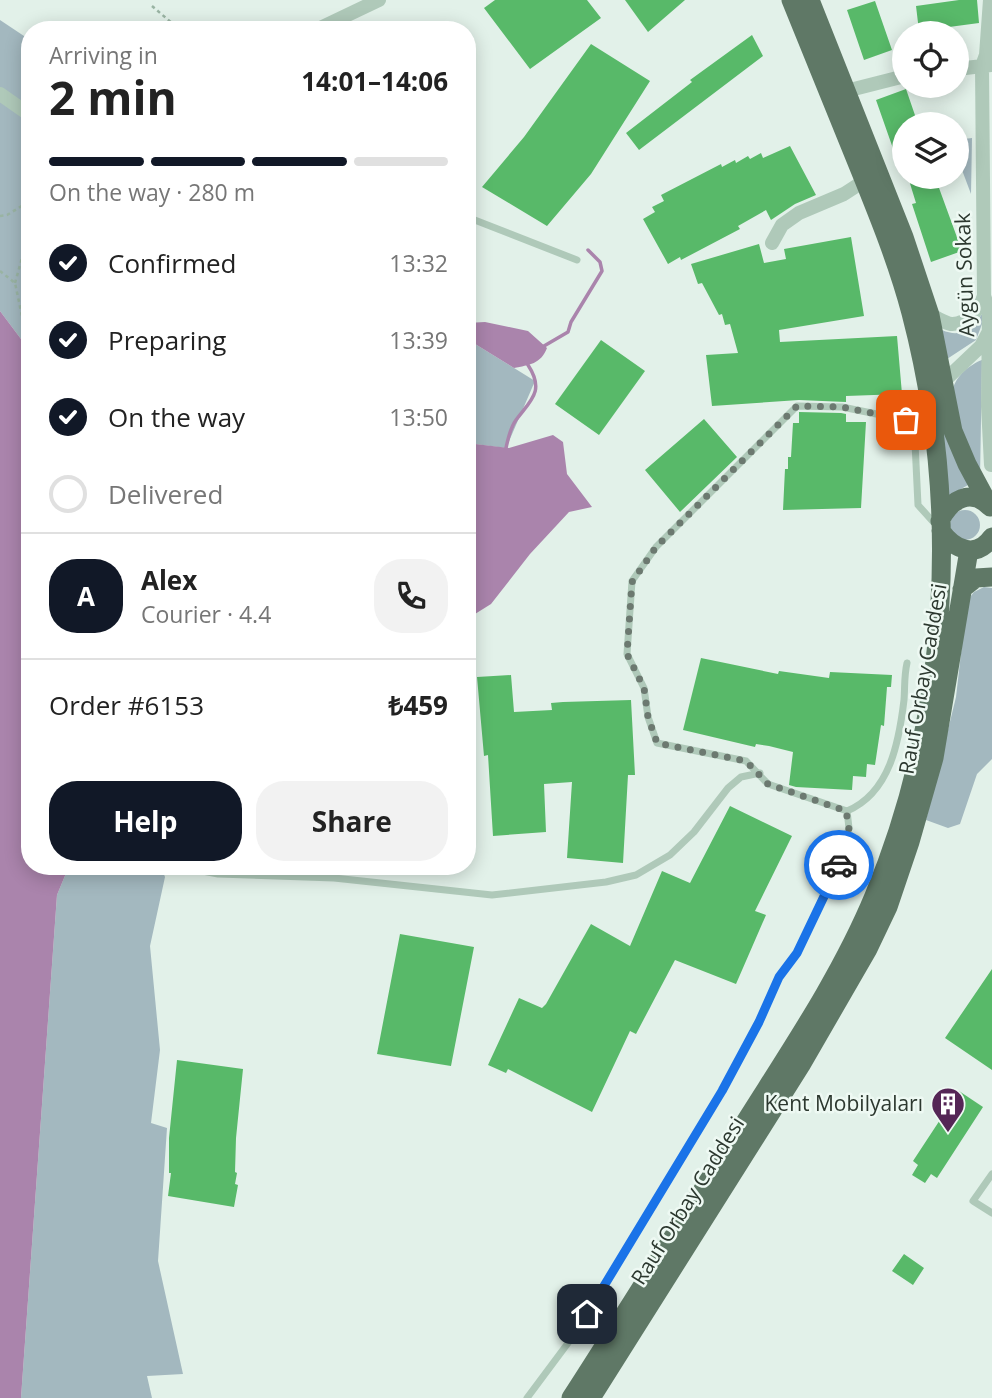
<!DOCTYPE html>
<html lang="en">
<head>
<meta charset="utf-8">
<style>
  :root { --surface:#fff; --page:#f2f2f2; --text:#222; --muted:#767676; --line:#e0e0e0; --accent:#111827 }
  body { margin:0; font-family:"Open Sans",sans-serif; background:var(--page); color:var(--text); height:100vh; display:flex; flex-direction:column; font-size:26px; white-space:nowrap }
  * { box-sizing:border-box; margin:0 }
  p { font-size:23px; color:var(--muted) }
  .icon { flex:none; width:38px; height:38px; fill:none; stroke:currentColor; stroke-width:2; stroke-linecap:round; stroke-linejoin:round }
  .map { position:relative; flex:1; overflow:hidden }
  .side { position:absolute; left:21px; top:21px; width:455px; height:854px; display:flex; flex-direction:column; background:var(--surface); border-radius:28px; box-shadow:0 4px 18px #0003 }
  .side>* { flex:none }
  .fabs { position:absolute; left:892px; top:21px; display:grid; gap:14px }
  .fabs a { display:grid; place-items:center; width:77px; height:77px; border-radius:50%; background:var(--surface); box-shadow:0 4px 18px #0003; font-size:35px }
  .pin { position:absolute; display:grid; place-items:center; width:60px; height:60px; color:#fff; margin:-30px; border-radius:14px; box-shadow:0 4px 10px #0006 }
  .courier { position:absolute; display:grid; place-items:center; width:70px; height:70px; margin:-35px; border:5px solid #1a73e8; border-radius:50%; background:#fff; color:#222; box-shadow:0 2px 9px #0007 }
  .headline em { font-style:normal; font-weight:700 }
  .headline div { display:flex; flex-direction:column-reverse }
  .headline { display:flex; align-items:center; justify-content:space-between; height:119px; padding:0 28px }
  h1 { font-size:46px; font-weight:700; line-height:52px }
  .bar { display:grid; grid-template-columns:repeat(4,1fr); gap:10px 7px; align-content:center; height:84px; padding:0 28px }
  .bar i { height:9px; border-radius:5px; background:var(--line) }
  .bar .current { background:var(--accent) }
  .bar p { grid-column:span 4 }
  .line { display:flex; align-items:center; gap:18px; padding:0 28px; border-top:2px solid var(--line) }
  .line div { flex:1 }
  .round { display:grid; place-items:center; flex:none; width:74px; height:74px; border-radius:28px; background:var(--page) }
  ol { padding:0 28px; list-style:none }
  li { display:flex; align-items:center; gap:21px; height:77px }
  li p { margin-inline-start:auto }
  li .icon { padding:7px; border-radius:50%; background:var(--accent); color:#fff; stroke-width:4 }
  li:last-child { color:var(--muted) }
  li i { width:38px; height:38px; border:4px solid var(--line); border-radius:50% }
  .cta { display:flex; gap:14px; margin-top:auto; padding:14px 28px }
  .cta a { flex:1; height:80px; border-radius:28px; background:var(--accent); color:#fff; font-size:28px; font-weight:700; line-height:80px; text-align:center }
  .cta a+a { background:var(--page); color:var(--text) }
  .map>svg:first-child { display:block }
</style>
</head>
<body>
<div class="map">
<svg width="992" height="1398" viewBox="0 0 992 1398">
  <rect width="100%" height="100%" fill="#e2f1e9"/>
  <path fill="#a3b8bf" d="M0,20l30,20v311l-30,-40z
    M962,135l2,4 8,-1 -1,56 -9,-24 -5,2v-35z
    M982,314l3,2 -9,24 -29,19 -5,-29c18,8 30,0 40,-16z
    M467,339l68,42 -29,67 -39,-5z
    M982,360l-2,118c-9,-20 -29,-67 -27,-88 2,-14 18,-26 29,-30z
    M940,421l28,64 -21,12z
    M950 525a15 15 0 1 1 30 0a15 15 0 1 1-30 0Z
    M984,587l8,1v171l-15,15 -17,50 -12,4 -22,-8 30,-123 11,-96 7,-9z
    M69,866h92l4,11 -15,69 10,104 -9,73 16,5 -9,133 25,113 -36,2 5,22h-131l36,-503z"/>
  <path fill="#aa84ac" d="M0,311l30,40v515h39l-12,29 -36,503h-21z
    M485,322l43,9 19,17c-6,16 -18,17 -33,20l-47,-29v-16z
    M553,435l10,7 4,32 25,33 -23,5 -39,42 -39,50 -24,15v-176l42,5z"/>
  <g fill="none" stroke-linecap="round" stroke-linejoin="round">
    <path stroke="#aa84ac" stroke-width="3.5" d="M544,346l24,-14 3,-10 31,-51 -2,-9 -12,-12
      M506,448c2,-9 4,-20 10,-28 15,-20 29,-29 12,-55"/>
  </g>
  <path fill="#58b969" d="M495,0h92l14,18 -71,51 -46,-61z
    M625,0h60l-37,32z
    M959,0h18l2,23 -60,8 -3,-25z
    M875,1l17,49 -28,10 -17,-50z
    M752,35l11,21 -124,94 -13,-17 66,-51 -2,-2z
    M591,44l59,37 -59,93 -44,52 -65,-39 42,-50z
    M906,89l12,35h-13v30l-9,3 -20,-57z
    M790,146l26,49 -21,9 -24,16 -5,-10 -28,16 2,3 -59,31 -1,-3 -12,7 -25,-45 12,-7 -3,-5 12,-6 -3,-6 60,-31 1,3 13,-7 1,3 12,-7 2,3 11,-6 2,5z
    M908,177h27l27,74 -31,11 -19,-58 4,-1z
    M851,237l13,79 -85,14 1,12 117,-6 5,58 -56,2v6l-47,-2 -87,6 -6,-51 32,-2 -8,-29 -5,1 -3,-11 -3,1 -17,-32 -4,1 -7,-20 68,-20 5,19 22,-4 -2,-10z
    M601,340l44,31 -46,64 -44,-31z
    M799,412l42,1 5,1v8h20l-5,86 -78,2 2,-41h3v-12h3l2,-34h6z
    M704,419l33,38 -57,55 -35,-42z
    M701,658l77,16 1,-3 50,7 1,-6 62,3 -1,12h-4l-3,39 -3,-1 -6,40 -8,-1 -1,13 -13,-1 -1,14 -56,-3 -7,-2 4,-33 -24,-6 -13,-2 -1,3 -72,-17z
    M511,675l3,37 38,-2 -1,-7 12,-1 68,-2 4,75h-7l-5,88 -56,-5 5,-76 -28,2 2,48 -53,4 -5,-81 -4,1 -7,-79z
    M730,806l62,30 -37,75 11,4 -30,69 -61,-24 -39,74 -6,-3 -38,81 -84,-43 -2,4 -18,-8 31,-67 23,10 4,-4 45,-80 39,22 32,-75 28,12z
    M400,934l74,13 -23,119 -74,-12z
    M992,969v101l-47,-32z
    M177,1060l66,9 -7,69 -1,34 2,1 -2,11 3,1 -4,22 -66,-11 3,-23h-2v-35z
    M959,1091l24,16 -46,71 -6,-4 -6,9 -13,-8 6,-10 -5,-4z
    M904,1254l20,14 -11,17 -21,-14z"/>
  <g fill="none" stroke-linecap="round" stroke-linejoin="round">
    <path stroke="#99b4a3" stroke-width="2.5" stroke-dasharray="3.5 3.5" stroke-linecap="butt" d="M152,6l28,24
      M0,216l7,-1 23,-14
      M0,271l15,12 8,38 7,8
      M15,283l7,-25 8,-15"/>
    <path stroke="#afc9b9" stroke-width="7" d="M467,217l110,43
      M847,811c43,-18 52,-69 57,-111 1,-13 0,-24 3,-37
      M177,866l41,8 116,4 158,17 114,-13 30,-7 34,-20 24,-23 34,-44 13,-11 19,-4
      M992,1174l-19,27 19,12
      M527,1398l47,-63 148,-244 37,-69 20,-45 18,-24 41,-88 11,-37 -2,-17 -79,-27 -22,-23 -89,-18 -9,-26 -4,-29 -17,-34 5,-73 24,-34 141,-141 45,1 64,13 9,23 3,62 18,20"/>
    <path stroke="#afc9b9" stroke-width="14" d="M990,0l-4,55 -4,11 2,230 5,14 -1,96 3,59
      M316,30l63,-30
      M957,69l34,-4
      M846,91l59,-15
      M0,94l30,21
      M772,243l10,-18 17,-12 45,-19 20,-13
      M930,315c6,2 15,8 21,9 16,1 29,-16 33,-28
      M942,383l39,-37 7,-13"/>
    <path stroke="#5f7866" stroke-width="19" d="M810,0l94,237 26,78 23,116 14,33 22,41
      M940,521c10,-21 31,-34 50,-14
      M941,531c13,18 35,29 51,6
      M962,589l14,-11 16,-1
      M571,1398c58,-90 114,-180 171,-271 47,-75 98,-149 132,-231 76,-183 87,-392 37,-583 -13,-49 -32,-96 -51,-143 -23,-57 -46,-113 -69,-170
      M591,1398l210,-333 67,-116 20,-42 22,-65 24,-84 35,-208"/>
  </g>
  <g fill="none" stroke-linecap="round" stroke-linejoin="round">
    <path stroke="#6c7970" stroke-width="7" stroke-dasharray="0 12.6" d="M839,865l10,-37 -3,-17 -78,-27 -22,-23 -89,-18 -9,-26 -4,-29 -17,-34 5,-72 24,-35 141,-141 45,1 64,13"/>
    <path stroke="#1a73e8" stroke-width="9" d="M587,1314l135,-223 37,-69 20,-45 18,-24 42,-88"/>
  </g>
  <defs>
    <g id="building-pin" transform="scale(1.75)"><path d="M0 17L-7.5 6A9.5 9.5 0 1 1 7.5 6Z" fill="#552656" stroke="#eef9f3"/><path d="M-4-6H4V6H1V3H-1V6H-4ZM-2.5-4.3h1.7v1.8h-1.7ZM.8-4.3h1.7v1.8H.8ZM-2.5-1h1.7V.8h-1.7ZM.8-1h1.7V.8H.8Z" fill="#fff"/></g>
  </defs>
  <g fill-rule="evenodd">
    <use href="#building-pin" x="948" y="1104"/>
  </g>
  <g text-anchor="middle" stroke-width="5" stroke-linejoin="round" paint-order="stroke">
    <g font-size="21" fill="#2c382f" stroke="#eef9f3">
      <text transform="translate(965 275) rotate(-92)" y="7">Aygün Sokak</text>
      <text transform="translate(923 679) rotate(-80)" y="7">Rauf Orbay Caddesi</text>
      <text transform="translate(688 1201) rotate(-58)" y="7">Rauf Orbay Caddesi</text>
    </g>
    <g font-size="21" fill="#2c382f" stroke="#eef9f3" text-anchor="end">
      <text x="923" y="1111">Kent Mobilyaları</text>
    </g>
  </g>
</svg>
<div class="fabs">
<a><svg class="icon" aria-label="locate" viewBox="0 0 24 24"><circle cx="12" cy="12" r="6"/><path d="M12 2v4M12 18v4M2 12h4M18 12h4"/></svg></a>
<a><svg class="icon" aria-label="layers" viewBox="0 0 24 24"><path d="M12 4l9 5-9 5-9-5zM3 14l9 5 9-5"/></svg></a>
</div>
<div class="pin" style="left:906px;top:420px;background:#ea580c"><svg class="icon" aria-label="bag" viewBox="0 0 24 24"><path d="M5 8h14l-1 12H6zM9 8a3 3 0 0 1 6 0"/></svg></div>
<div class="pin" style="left:587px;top:1314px;background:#1f2937"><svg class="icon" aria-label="home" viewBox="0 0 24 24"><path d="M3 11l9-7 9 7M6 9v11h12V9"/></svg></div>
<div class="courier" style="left:839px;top:865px"><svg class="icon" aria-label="car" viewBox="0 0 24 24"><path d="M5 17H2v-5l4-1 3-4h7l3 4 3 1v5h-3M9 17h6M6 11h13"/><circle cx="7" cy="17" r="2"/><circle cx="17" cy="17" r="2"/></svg></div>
<section class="side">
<div class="headline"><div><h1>2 min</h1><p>Arriving in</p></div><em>14:01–14:06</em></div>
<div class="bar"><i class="current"></i><i class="current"></i><i class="current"></i><i></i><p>On the way · 280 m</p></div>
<ol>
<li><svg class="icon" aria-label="check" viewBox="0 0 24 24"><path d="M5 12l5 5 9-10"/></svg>Confirmed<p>13:32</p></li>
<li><svg class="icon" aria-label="check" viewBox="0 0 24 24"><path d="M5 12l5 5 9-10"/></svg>Preparing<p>13:39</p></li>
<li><svg class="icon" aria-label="check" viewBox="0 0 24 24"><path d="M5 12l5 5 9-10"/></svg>On the way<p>13:50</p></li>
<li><i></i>Delivered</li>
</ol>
<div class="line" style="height:126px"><b class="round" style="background:var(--accent);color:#fff">A</b><div><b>Alex</b><p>Courier · 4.4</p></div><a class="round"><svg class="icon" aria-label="phone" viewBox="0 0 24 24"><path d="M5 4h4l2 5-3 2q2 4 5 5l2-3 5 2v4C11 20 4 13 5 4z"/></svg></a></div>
<div class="line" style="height:91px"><div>Order #6153</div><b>₺459</b></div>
<div class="cta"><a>Help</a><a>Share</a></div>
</section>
</div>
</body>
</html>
